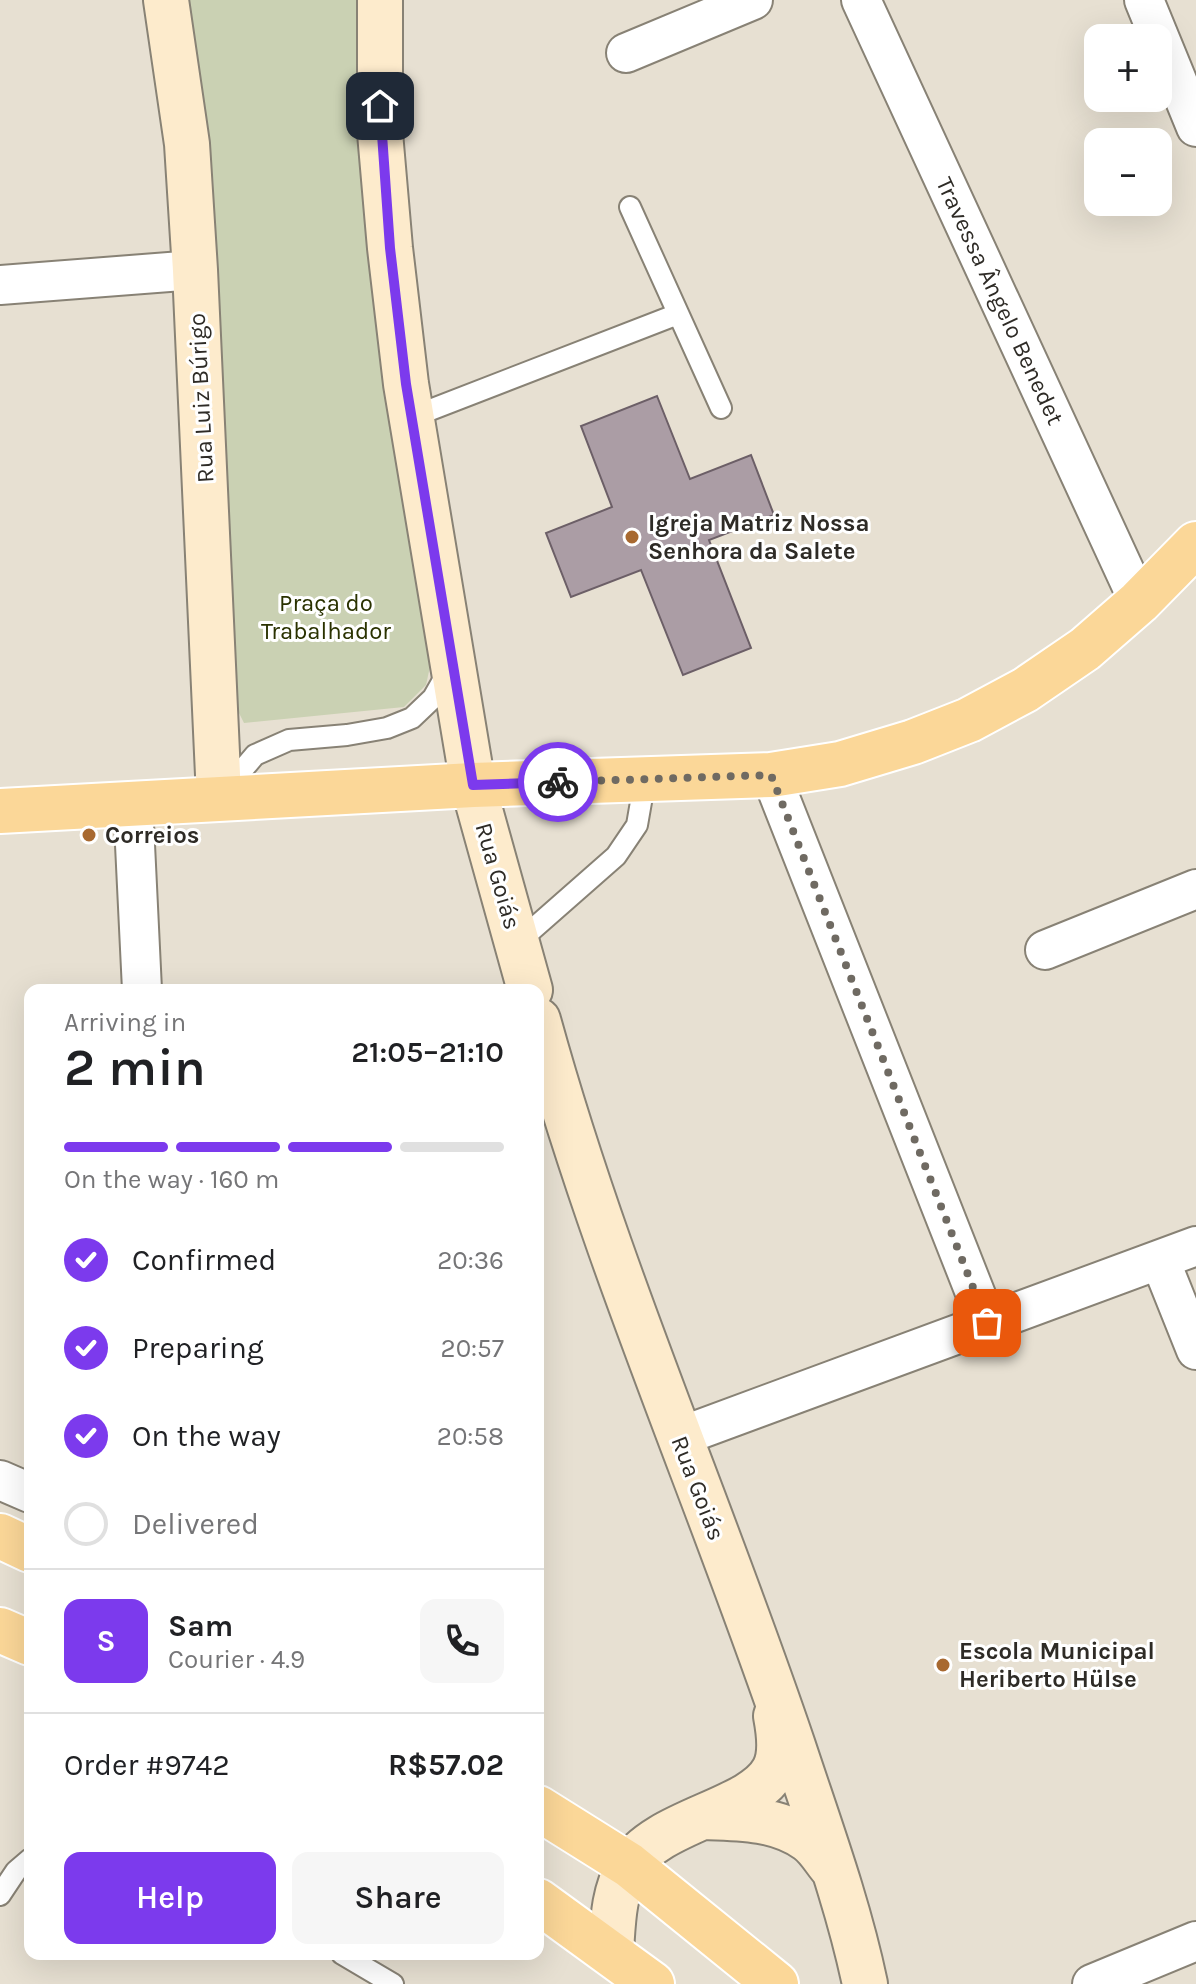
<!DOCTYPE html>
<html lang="en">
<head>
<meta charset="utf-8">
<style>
  :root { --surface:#fff; --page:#f6f6f6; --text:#202124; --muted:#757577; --line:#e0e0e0; --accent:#7c3aed }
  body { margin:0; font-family:Karla,sans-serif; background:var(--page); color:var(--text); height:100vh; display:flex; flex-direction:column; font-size:30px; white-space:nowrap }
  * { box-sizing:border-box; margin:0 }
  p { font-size:26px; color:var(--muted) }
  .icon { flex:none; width:44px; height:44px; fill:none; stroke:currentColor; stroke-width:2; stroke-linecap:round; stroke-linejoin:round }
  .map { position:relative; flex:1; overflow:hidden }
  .drawer { position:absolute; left:24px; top:984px; width:520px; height:976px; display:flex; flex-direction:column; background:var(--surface); border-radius:16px; box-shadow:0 8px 32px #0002 }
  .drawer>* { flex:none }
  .controls { position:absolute; left:1084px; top:24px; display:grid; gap:16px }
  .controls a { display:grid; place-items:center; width:88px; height:88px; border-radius:16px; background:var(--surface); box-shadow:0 8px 32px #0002; font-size:40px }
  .pin { position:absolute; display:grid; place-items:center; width:68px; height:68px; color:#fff; margin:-34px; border-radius:16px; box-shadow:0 4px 12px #0006 }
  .courier { position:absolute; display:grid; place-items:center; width:80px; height:80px; margin:-40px; border:6px solid #7c3aed; border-radius:50%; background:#fff; color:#222; box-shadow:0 2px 10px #0007 }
  .headline em { font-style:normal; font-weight:600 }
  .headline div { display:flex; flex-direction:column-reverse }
  .headline { display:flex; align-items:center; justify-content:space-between; height:136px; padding:0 40px }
  h1 { font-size:52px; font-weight:600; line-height:60px }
  .bar { display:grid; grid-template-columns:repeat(4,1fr); gap:12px 8px; align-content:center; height:96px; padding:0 40px }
  .bar i { height:10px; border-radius:6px; background:var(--line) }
  .bar .active { background:var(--accent) }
  .bar p { grid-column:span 4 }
  .line { display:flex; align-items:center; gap:20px; padding:0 40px; border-top:2px solid var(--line) }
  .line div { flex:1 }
  .round { display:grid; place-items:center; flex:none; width:84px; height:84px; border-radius:16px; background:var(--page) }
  ol { padding:0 40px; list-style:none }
  li { display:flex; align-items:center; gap:24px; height:88px }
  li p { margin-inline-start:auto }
  li .icon { padding:8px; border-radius:50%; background:var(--accent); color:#fff; stroke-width:4 }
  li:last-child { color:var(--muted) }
  li i { width:44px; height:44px; border:4px solid var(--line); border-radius:50% }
  .action { display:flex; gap:16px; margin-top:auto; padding:16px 40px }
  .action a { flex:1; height:92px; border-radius:16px; background:var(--accent); color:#fff; font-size:32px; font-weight:600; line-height:92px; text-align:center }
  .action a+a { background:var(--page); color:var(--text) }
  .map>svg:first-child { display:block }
</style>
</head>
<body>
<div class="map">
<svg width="1196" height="1984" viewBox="0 0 1196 1984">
  <rect width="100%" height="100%" fill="#e7e0d2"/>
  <path fill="#cad1b3" d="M184,0h177l2,116 20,267 48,279 -5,23 -22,22 -160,16 -12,-24 -19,-523z"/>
  <path fill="#ab9da5" stroke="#6c5f67" stroke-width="2" d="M657,396l33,83 61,-24 23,60 -65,25 42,108 -68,27 -42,-105 -70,27 -25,-64 66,-26 -31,-81z"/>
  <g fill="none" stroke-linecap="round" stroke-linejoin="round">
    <g stroke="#888275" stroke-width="24">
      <path id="lane" d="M630,207l91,201
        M412,417l266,-103
        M222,794l33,-39 34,-15 58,-5 40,-7 25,-10 21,-20 16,-28
        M517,943l99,-87 21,-31 8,-46
        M0,1895l16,-24 14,-12
        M342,1954l51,30"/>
    </g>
    <g stroke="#888275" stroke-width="42">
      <path id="street" d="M861,0l278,602
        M1144,0l52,127
        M626,53l127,-53
        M0,285l195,-15
        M771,775l216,548
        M133,803l9,187
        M1045,950l151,-61
        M1160,1260l36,90
        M679,1437l517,-191
        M0,1480l30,13
        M1092,1984l104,-43"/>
    </g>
    <g stroke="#888275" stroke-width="48">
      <path id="secondary" d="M166,0l21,144 8,126 24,527
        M380,0v133l10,115 16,136 67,401 57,205
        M538,1020c68,248 173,483 255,726 26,79 55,157 72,238
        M704,1817c35,1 74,1 104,23 10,7 17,20 25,29
        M611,1951c2,-28 2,-58 17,-83 29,-49 124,-56 146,-98 8,-15 5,-38 2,-54"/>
    </g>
    <g stroke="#fff" stroke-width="48">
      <path id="primary" d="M0,811l473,-26 298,-10 69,-11 73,-22 56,-22 56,-30 60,-41 54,-47 57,-58
        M0,1536l30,14
        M0,1630l30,13
        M538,1808l91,57 147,119
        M538,1901l114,83"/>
    </g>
    <use href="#lane" stroke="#fff" stroke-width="20"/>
    <use href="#street" stroke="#fff" stroke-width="38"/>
    <use href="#secondary" stroke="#fdebcc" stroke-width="44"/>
    <use href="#primary" stroke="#fbd798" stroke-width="44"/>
  </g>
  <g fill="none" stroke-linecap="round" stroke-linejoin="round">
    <path stroke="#6f6a62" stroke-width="8" stroke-dasharray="0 14.4" d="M558,782l213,-7 216,548"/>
    <path stroke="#7c3aed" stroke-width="10" d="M380,106l10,142 16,136 67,401 85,-3"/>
  </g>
  <g fill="#a86930" stroke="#fff" stroke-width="3">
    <circle cx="632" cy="537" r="8"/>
    <circle cx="89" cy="835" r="8"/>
    <circle cx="943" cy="1665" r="8"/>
  </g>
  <g text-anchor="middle" stroke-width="6" stroke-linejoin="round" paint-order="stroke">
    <g font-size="24" fill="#2e2b26" stroke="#fff">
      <text transform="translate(1000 301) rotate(65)" y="8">Travessa Ângelo Benedet</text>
      <text transform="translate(201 398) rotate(-93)" y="8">Rua Luiz Búrigo</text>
      <text transform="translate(498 876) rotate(74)" y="8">Rua Goiás</text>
      <text transform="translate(698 1488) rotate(69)" y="8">Rua Goiás</text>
    </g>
    <g font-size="24" font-weight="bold" fill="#2e2b26" stroke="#fff" text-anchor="start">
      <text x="648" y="531">Igreja Matriz Nossa<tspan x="648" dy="28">Senhora da Salete</tspan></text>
      <text x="105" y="843">Correios</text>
      <text x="959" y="1659">Escola Municipal<tspan x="959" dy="28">Heriberto Hülse</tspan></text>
    </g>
    <g font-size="24" fill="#2a3200" stroke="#fff">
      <text x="326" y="611">Praça do<tspan x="326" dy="28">Trabalhador</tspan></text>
    </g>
  </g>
</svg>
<div class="controls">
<a>+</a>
<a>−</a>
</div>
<div class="pin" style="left:987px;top:1323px;background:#ea580c"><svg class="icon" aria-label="bag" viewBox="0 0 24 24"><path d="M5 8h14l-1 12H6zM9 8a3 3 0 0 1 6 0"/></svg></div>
<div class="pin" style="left:380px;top:106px;background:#1f2937"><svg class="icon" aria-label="home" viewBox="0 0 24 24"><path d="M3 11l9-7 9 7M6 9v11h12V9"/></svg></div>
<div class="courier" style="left:558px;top:782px"><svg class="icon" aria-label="bike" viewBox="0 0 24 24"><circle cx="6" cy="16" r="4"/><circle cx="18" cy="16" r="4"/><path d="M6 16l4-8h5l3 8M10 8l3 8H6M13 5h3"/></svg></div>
<section class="drawer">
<div class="headline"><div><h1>2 min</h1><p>Arriving in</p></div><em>21:05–21:10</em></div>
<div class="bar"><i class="active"></i><i class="active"></i><i class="active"></i><i></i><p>On the way · 160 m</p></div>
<ol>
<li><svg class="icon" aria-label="check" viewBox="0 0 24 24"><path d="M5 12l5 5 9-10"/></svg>Confirmed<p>20:36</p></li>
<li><svg class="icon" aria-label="check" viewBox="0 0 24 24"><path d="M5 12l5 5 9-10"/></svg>Preparing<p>20:57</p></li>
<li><svg class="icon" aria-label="check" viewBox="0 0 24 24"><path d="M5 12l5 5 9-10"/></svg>On the way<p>20:58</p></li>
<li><i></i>Delivered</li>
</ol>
<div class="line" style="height:144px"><b class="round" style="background:var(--accent);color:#fff">S</b><div><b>Sam</b><p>Courier · 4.9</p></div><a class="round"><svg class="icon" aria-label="phone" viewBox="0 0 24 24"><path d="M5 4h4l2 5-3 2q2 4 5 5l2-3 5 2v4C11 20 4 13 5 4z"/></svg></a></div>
<div class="line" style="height:104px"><div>Order #9742</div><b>R$57.02</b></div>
<div class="action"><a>Help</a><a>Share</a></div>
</section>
</div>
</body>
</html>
